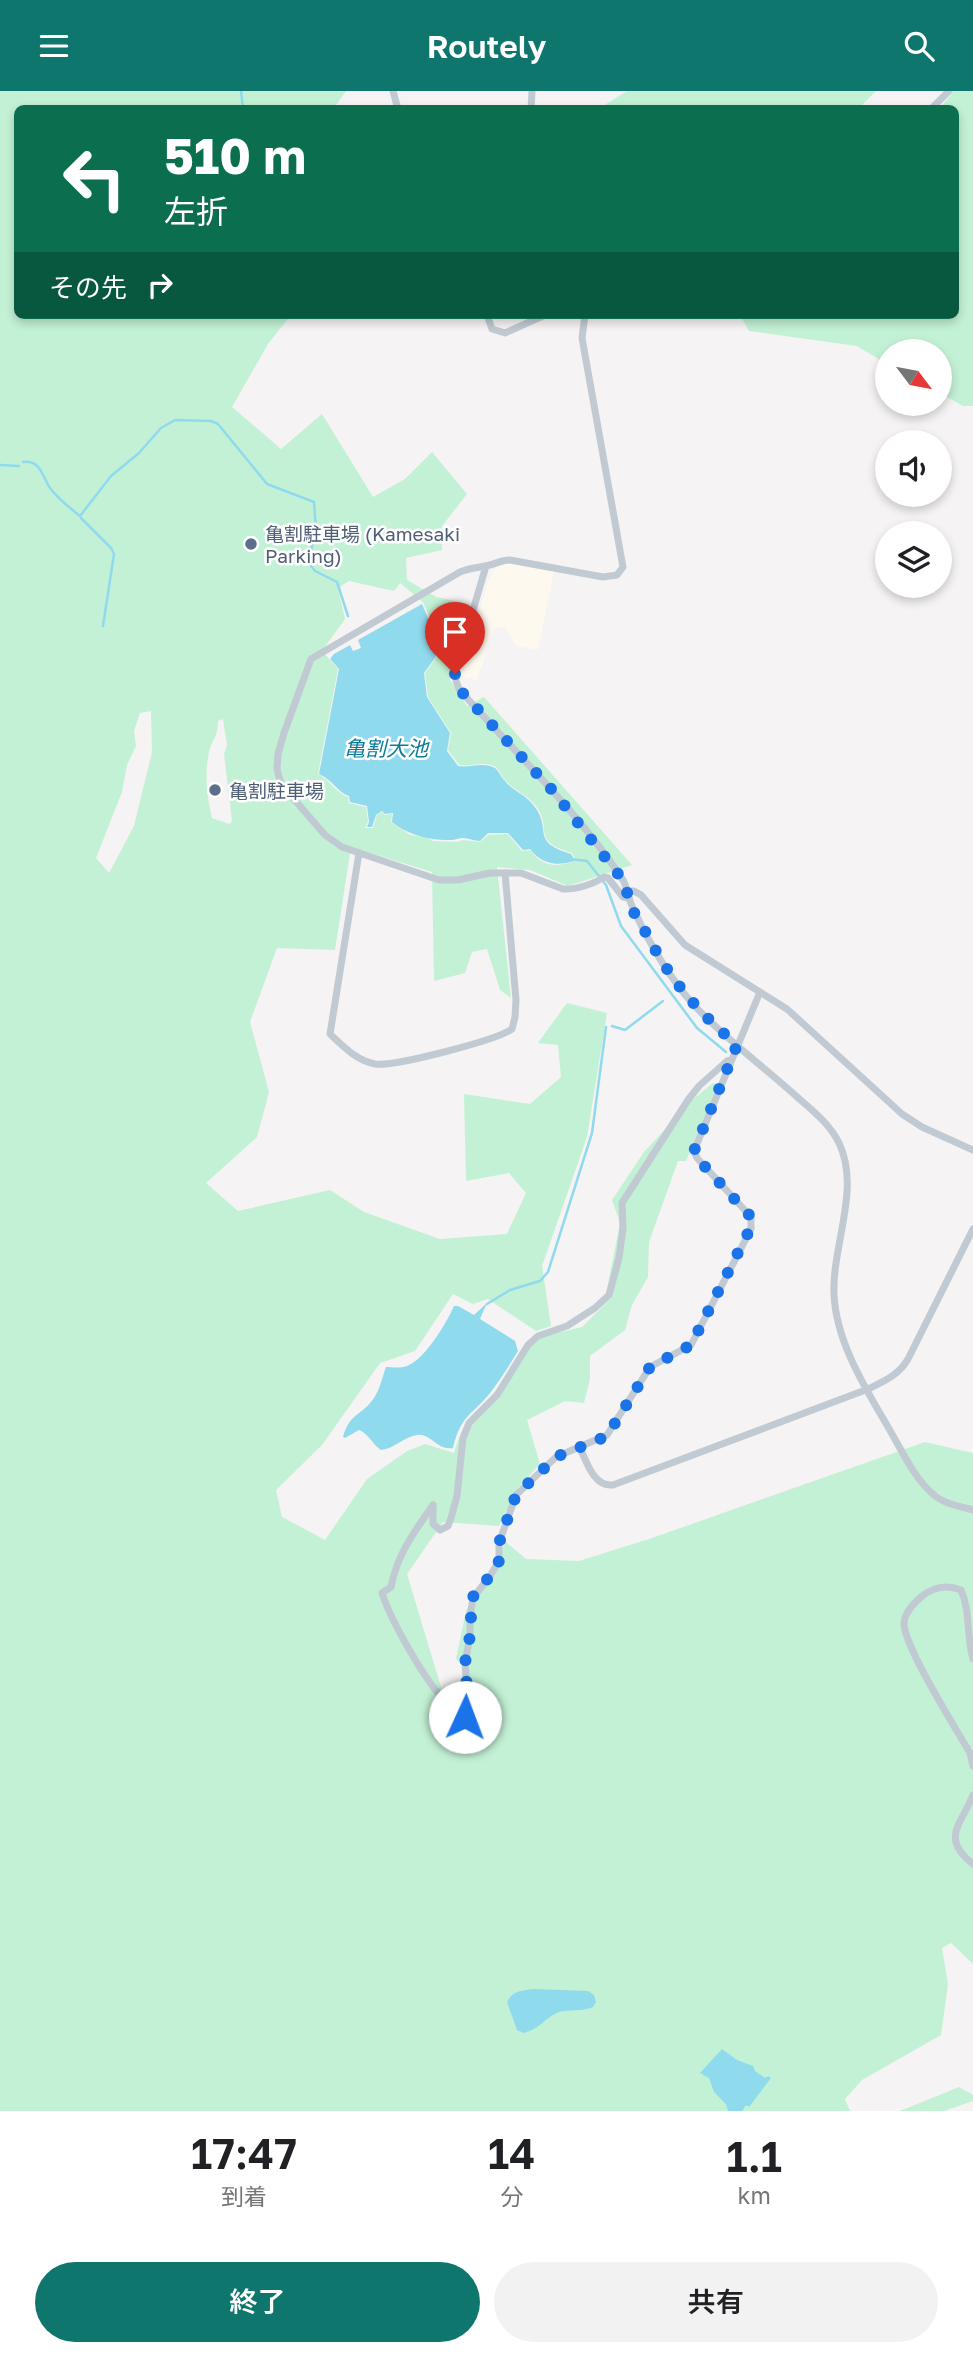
<!DOCTYPE html>
<html lang="ja">
<meta charset="utf-8">
<style>
:root{--surface:#fff;--page:#f2f2f2;--text:#202124;--muted:#757577;--accent:#0f766e}
body{margin:0;font-family:"Golos Text","Noto Sans JP",sans-serif;background:var(--page);color:var(--text);height:100vh;display:flex;flex-direction:column;font-size:26px;white-space:nowrap}
*{box-sizing:border-box;margin:0}
p{font-size:23px;color:var(--muted)}
.icon{flex:none;width:38px;height:38px;fill:none;stroke:currentColor;stroke-width:2;stroke-linecap:round;stroke-linejoin:round}
.map{position:relative;height:2020px;overflow:hidden}
.sheet{display:flex;flex-direction:column;background:var(--surface);flex:1}
.sheet>*{flex:none}
.top-card{position:absolute;left:14px;top:14px;width:945px;height:214px;border-radius:10px;box-shadow:0 4px 10px #0003;background:#0b6e4f;color:#fff;overflow:hidden}
.needle{width:46px;rotate:122deg}
.fabs{position:absolute;left:875px;top:248px;display:grid;gap:14px}
.fabs a{display:grid;place-items:center;width:77px;height:77px;border-radius:50%;background:var(--surface);box-shadow:0 4px 10px #0003;font-size:35px}
.pin{position:absolute;display:grid;place-items:center;width:60px;height:60px;color:#fff;margin:-72px -30px;border-radius:50% 50% 50% 0;rotate:-45deg;box-shadow:0 0 7px #0007}
.pin .icon{rotate:45deg}
.me{position:absolute;width:77px;margin:-38px;rotate:2deg;stroke-linejoin:round;filter:drop-shadow(0 0 5px #0008)}
.turn{display:flex;align-items:center;gap:24px;height:147px;padding:0 35px;font-size:32px}
.turn .icon{width:91px;height:91px;stroke-width:2.5}
.turn b{display:block;font-size:49px;line-height:60px}
.then{display:flex;align-items:center;height:66px;padding:0 35px;background:#0003;gap:14px;font-size:26px}
.eta{display:flex;justify-content:space-evenly;align-items:center;height:119px;text-align:center}
.eta b{font-size:42px;font-weight:600;line-height:49px}
.primary-button{display:flex;gap:14px;margin-top:auto;padding:14px 35px}
.primary-button a{flex:1;height:80px;border-radius:42px;background:var(--accent);color:#fff;font-size:28px;font-weight:600;line-height:80px;text-align:center}
.primary-button a+a{background:var(--page);color:var(--text)}
header{display:flex;justify-content:space-between;align-items:center;height:91px;padding:0 35px;background:var(--accent);color:#fff;font-size:32px;font-weight:600}
.map>svg:first-child{display:block}
</style>
<header><svg class="icon" aria-label="menu" viewBox="0 0 24 24"><path d="M4 6h16M4 12h16M4 18h16"/></svg>Routely<svg class="icon" aria-label="search" viewBox="0 0 24 24"><circle cx="10" cy="10" r="6"/><path d="M15 15l6 6"/></svg></header>
<div class="map">
<svg width="973" height="2020" viewBox="0 0 973 2020">
<rect width="100%" height="100%" fill="#f5f3f3"/>
<!-- commercial -->
<polygon fill="#fdf9ef" points="499,472 510,472 554,481 538,559 516,555 505,536 494,537 477,589 459,585 490,485"/>
<!-- green -->
<g fill="#c3f1d5" fill-rule="evenodd">
<path d="M 0,0 L 346,0 L 334,17 L 18,18 L 18,224 L 291,224 L 268,253 L 232,316 L 281,358 L 322,323 L 373,406 L 405,388 L 432,361 L 467,403 L 442,435 L 442,459 L 406,467 L 407,489 L 436,506 L 470,513 L 450,578 L 450,589 L 467,615 L 484,606 L 632,774 L 568,795 L 530,779 L 497,776 L 511,907 L 500,899 L 487,858 L 472,861 L 465,882 L 434,890 L 432,781 L 351,756 L 335,859 L 277,857 L 250,931 L 269,1001 L 257,1046 L 206,1092 L 238,1120 L 330,1099 L 364,1121 L 440,1148 L 507,1143 L 526,1102 L 509,1082 L 466,1090 L 464,1003 L 530,1013 L 561,986 L 558,954 L 538,952 L 567,912 L 607,922 L 587,1046 L 542,1175 L 551,1235 L 536,1240 L 488,1208 L 473,1213 L 453,1203 L 415,1260 L 380,1272 L 322,1354 L 276,1399 L 282,1426 L 325,1449 L 367,1388 L 407,1360 L 425,1353 L 454,1362 C 464,1328 473,1326 494,1302 C 507,1287 517,1266 528,1249 L 582,1236 L 613,1205 L 607,1198 L 620,1132 L 612,1109 L 644,1061 L 691,1010 L 713,992 L 718,993 L 686,1070 L 678,1070 L 649,1151 L 648,1186 L 632,1214 L 625,1239 L 590,1265 L 590,1288 L 584,1312 L 565,1310 L 527,1329 L 540,1373 L 516,1399 L 499,1435 L 443,1431 L 407,1483 L 447,1616 L 470,1614 L 468,1580 L 456,1568 L 466,1520 L 506,1451 L 526,1468 L 579,1470 L 652,1447 L 925,1351 L 973,1362 L 973,1873 L 951,1852 L 942,1857 L 948,1893 L 941,1944 L 862,1989 L 845,2008 L 850,2020 L 0,2020 ZM 349,490 L 394,500 L 400,492 L 423,511 L 440,553 L 436,567 L 425,582 L 428,606 L 451,642 L 448,659 L 459,674 C 470,676 480,671 491,674 C 499,676 500,683 505,689 C 514,699 527,704 535,714 C 554,737 529,749 572,762 L 576,770 C 557,776 543,777 530,759 L 522,760 L 508,743 L 488,744 L 480,751 L 463,749 L 457,751 L 433,750 L 426,746 L 410,744 L 391,731 L 392,723 L 385,724 L 382,721 L 377,724 L 373,737 L 365,737 L 368,731 L 366,716 L 349,712 L 348,706 C 336,702 330,689 318,683 L 338,578 L 322,560 L 345,528 L 338,497 ZM 151,620 L 152,661 L 134,735 L 109,782 L 96,767 L 122,701 L 127,674 L 136,655 L 134,640 L 140,622 ZM 223,628 L 227,654 L 224,663 L 232,730 L 229,733 L 212,727 C 207,706 204,683 209,661 C 212,648 218,646 218,630 Z"/>
<polygon points="627,0 876,0 859,17 600,17"/>
<polygon points="954,0 973,0 973,315 963,315 940,302 940,261 887,261 887,273 857,255 749,240 740,224 956,224 956,18 940,17"/>
<polygon points="959,1996 973,2004 973,2010 944,2020 900,2020"/>
</g>
<!-- water -->
<g fill="#90daee">
<path d="M 422,513 L 439,553 L 435,567 L 424,582 L 427,606 L 450,642 L 447,660 L 458,675 C 469,677 479,672 490,675 C 499,677 499,684 505,690 C 513,700 526,704 534,715 C 553,739 529,750 571,763 L 575,770 C 557,775 542,774 530,758 L 523,759 L 508,742 L 488,742 L 480,750 C 474,750 468,747 463,747 C 459,747 455,749 451,749 C 432,750 407,744 392,731 L 393,722 L 385,723 L 382,720 L 376,724 L 372,736 L 367,736 L 369,731 L 367,715 L 350,711 L 349,705 C 337,701 333,689 319,683 L 339,578 L 330,568 L 334,563 L 350,554 L 353,560 L 361,557 L 358,549 Z"/>
<path d="M 487,1212 L 480,1228 L 515,1250 L 518,1260 C 510,1273 502,1286 493,1298 C 475,1323 461,1322 453,1357 C 437,1360 431,1342 417,1344 C 405,1345 394,1358 381,1359 C 372,1353 369,1343 359,1339 L 345,1347 L 343,1346 C 350,1321 361,1326 374,1307 C 380,1298 382,1287 386,1276 C 393,1276 402,1278 409,1274 C 426,1266 446,1233 454,1215 L 458,1215 L 474,1224 Z"/>
<path d="M 533,1898 L 588,1900 L 594,1904 L 596,1911 L 593,1916 C 582,1921 569,1918 559,1921 C 546,1926 541,1937 524,1942 L 517,1939 L 507,1911 C 513,1899 522,1900 533,1898 Z"/>
<polygon points="722,1958 737,1969 753,1975 755,1980 765,1987 768,1985 771,1987 749,2016 746,2014 742,2020 728,2020 726,2013 714,2001 709,1987 700,1982"/>
</g>
<g fill="none" stroke-linecap="round" stroke-linejoin="round">
<!-- stream -->
<g stroke="#90daee" stroke-width="2.5">
<polyline points="241,0 243,18"/>
<path d="M 23,371 C 41,369 42,385 50,397 C 57,407 70,417 80,425 L 111,385 L 139,362 L 161,337 L 175,329 L 211,330 L 218,333 L 267,393 L 314,411 L 316,440 L 308,471 L 315,480 L 337,491 L 348,525"/>
<polyline points="0,374 19,375"/>
<polyline points="81,427 111,457 114,463 103,535"/>
<polyline points="570,768 587,770 606,794 621,835 697,937 726,961"/>
<polyline points="612,935 625,939 663,910"/>
<polyline points="487,1213 510,1199 540,1190 548,1181 592,1042 606,936"/>
</g>
<!-- street -->
<g stroke="#c1cad2" stroke-width="7">
<polyline points="393,0 398,18"/>
<polyline points="531,18 532,0"/>
<polyline points="931,18 949,0"/>
<polyline points="487,224 492,238 505,242 545,224"/>
<path d="M 585,224 L 582,247 L 623,476 L 617,484 L 603,486 L 510,469 C 500,469 494,474 485,475 C 476,477 469,477 460,481 L 328,558 L 311,568 L 284,642 L 278,663 L 277,678 L 281,693 L 286,699 L 325,744 L 342,756 L 439,789 L 458,789 L 490,782 L 521,782 L 563,798 C 575,799 594,793 604,786 L 608,787 L 623,806 L 629,807"/>
<path d="M 486,475 L 456,577 L 456,590 L 459,598 C 513,660 575,717 621,786 C 628,795 627,805 632,815 C 648,850 668,885 693,913 C 724,947 762,974 796,1005 C 811,1018 830,1033 839,1052 C 861,1098 832,1154 834,1203 C 836,1253 868,1301 892,1343 C 904,1364 915,1388 934,1404 C 944,1413 960,1415 973,1419"/>
<path d="M 359,762 L 330,943 C 344,956 356,969 375,973 C 394,976 497,949 512,938 L 515,926 L 516,909 L 505,782"/>
<polyline points="628,800 634,800 641,804 685,854 787,918 902,1023 922,1036 973,1059"/>
<path d="M 580,1357 C 587,1372 594,1396 613,1394 L 868,1298 C 884,1290 899,1284 908,1268 L 973,1138"/>
<path d="M 433,1414 C 414,1441 397,1464 391,1496 L 382,1502 C 391,1530 426,1592 447,1612 C 452,1617 459,1621 465,1626 L 469,1623 L 465,1572 L 470,1545 L 470,1525 L 473,1507 L 490,1485 L 499,1470 L 499,1452 L 516,1404 L 556,1366 L 607,1344 L 650,1276 L 691,1254 L 751,1138 L 751,1126 L 697,1067 L 694,1060 L 760,901"/>
<polyline points="433,1414 433,1433 440,1439 448,1435 451,1427 457,1405 463,1347 469,1332 497,1304 528,1254 538,1245 567,1235 595,1217 609,1204 619,1167 623,1137 622,1112 688,1009 699,995 727,970 731,969"/>
<path d="M 973,1568 C 966,1544 971,1522 961,1499 C 946,1493 933,1496 921,1506 C 913,1513 904,1522 904,1533 C 905,1557 955,1636 970,1662 L 973,1675"/>
<path d="M 973,1704 C 961,1734 940,1747 973,1773"/>
</g>
</g>
<g fill="none" stroke-linecap="round" stroke-linejoin="round">
<!-- route -->
<path stroke="#1a73e8" stroke-width="12" stroke-dasharray="0 21.6" d="M 455,583 L 459,598 L 553,700 L 622,788 C 627,796 627,804 630,813 C 634,823 641,833 646,842 C 671,890 696,919 737,954 L 694,1060 L 697,1067 L 751,1126 L 752,1134 L 691,1254 L 650,1276 L 607,1345 L 556,1366 L 516,1404 L 499,1452 L 499,1470 L 490,1485 L 472,1507 L 470,1545 L 465,1572 L 469,1623 L 465,1626"/>
</g>
<!-- markers -->
<g fill="#5c6f8a" stroke="#fff" stroke-width="2.5">
<circle cx="251" cy="453" r="7"/>
<circle cx="215" cy="699" r="7"/>
</g>
<g text-anchor="middle" dominant-baseline="central" stroke-width="5" stroke-linejoin="round" paint-order="stroke">
<!-- service labels -->
<g font-size="19" fill="#4e5e75" stroke="#fff" text-anchor="start">
<text x="265" y="442">亀割駐車場 (Kamesaki<tspan x="265" dy="22">Parking)</tspan></text>
<text x="229" y="699">亀割駐車場</text>
</g>
<!-- water labels -->
<g font-size="21" font-style="italic" fill="#0c7c9b" stroke="#fff">
<text x="386" y="657">亀割大池</text>
</g>
</g>
</svg>
<div class="fabs">
<a><svg class="needle" viewBox="-14 -14 28 28"><path d="M0-13l5 13h-10z" fill="#e53935"/><path d="M0 13l5-13h-10z" fill="#757577"/></svg></a>
<a><svg class="icon" aria-label="sound" viewBox="0 0 24 24"><path d="M4 9h4l5-4v14l-5-4H4zM17 9q2 3 0 6"/></svg></a>
<a><svg class="icon" aria-label="layers" viewBox="0 0 24 24"><path d="M12 4l9 5-9 5-9-5zM3 14l9 5 9-5"/></svg></a>
</div>
<div class="pin" style="left:455px;top:583px;background:#d93025"><svg class="icon" aria-label="arrive" viewBox="0 0 24 24"><path d="M6 21V4h12l-3 4 3 4H6"/></svg></div>
<svg class="me" style="left:465px;top:1626px" viewBox="-20 -20 40 40"><circle r="19" fill="#fff"/><path d="M0-13L10 11 0 6-10 11z" fill="#1a73e8"/></svg>
<div class="top-card">
<div class="turn"><svg class="icon" aria-label="left" viewBox="0 0 24 24"><path d="M17 20v-9H6M10 6l-5 5 5 5"/></svg><div><b>510 m</b>左折</div></div>
<div class="then">その先<svg class="icon" aria-label="right" viewBox="0 0 24 24"><path d="M7 20v-9h11M14 6l5 5-5 5"/></svg></div>
</div>
</div>
<section class="sheet">
<div class="eta">
<div><b>17:47</b><p>到着</p></div>
<div><b>14</b><p>分</p></div>
<div><b>1.1</b><p>km</p></div>
</div>
<div class="primary-button"><a>終了</a><a>共有</a></div>
</section>
